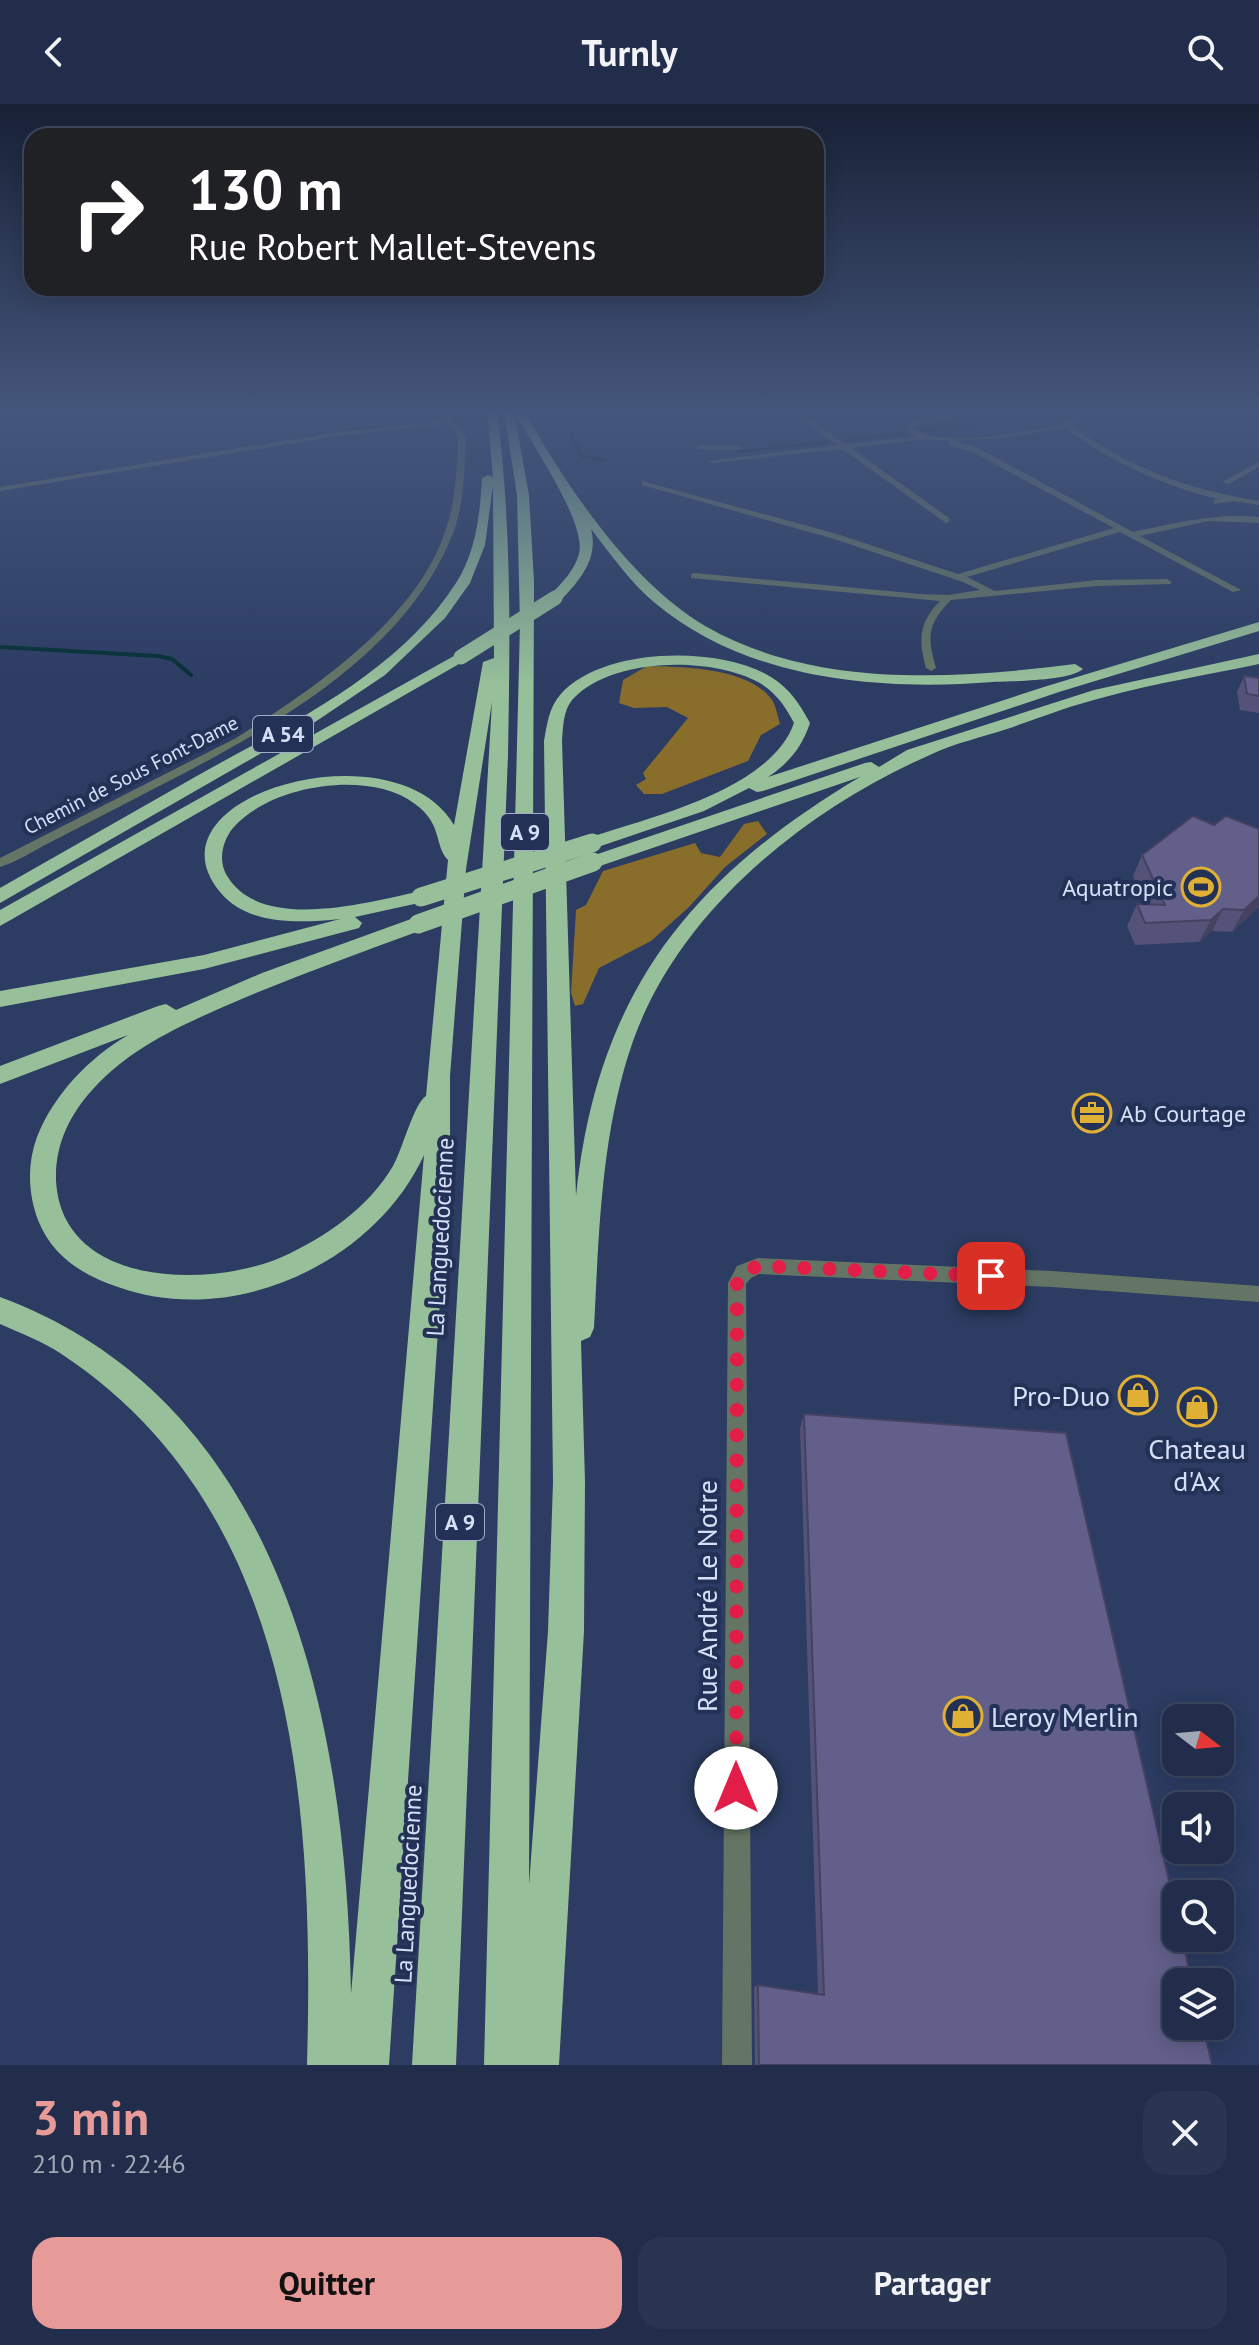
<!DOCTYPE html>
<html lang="fr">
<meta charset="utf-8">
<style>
:root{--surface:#212d4a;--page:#293551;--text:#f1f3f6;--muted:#a2a8b5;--line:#3e4962;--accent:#e69b98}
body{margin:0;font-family:"PT Sans",sans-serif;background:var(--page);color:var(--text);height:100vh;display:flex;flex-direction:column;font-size:30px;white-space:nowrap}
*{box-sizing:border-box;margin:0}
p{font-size:26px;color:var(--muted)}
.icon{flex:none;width:44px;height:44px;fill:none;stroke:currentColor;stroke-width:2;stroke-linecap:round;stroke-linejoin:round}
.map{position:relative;height:1961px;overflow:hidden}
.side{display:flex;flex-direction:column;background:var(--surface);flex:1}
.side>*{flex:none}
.banner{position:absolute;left:24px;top:24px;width:800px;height:168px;border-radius:24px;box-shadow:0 4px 20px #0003,0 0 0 2px var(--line);background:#202124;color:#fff;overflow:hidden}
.needle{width:52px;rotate:106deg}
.fabs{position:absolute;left:1162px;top:1600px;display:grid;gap:16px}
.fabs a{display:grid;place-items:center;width:72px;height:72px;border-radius:16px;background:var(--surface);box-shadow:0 4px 20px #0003,0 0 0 2px var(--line);font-size:40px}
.pin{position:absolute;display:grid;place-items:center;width:68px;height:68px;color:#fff;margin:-34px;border-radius:16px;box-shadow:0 4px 12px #0006}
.me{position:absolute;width:88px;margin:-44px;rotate:0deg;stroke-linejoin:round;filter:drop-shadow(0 0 6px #0008)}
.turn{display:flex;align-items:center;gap:28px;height:168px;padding:0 32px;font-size:36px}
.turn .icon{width:104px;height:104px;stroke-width:2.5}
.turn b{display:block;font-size:56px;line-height:68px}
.round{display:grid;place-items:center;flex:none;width:84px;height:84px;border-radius:24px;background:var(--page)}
.overview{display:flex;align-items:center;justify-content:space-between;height:136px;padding:0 32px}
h1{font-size:48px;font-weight:800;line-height:60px;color:var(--accent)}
.cta{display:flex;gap:16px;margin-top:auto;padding:16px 32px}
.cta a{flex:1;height:92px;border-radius:24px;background:var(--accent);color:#111;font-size:32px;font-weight:800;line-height:92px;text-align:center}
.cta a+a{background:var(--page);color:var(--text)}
header{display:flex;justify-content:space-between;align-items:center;height:104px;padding:0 32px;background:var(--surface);font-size:36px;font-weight:800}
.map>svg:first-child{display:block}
</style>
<header><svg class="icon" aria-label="back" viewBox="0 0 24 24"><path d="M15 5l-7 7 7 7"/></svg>Turnly<svg class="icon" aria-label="search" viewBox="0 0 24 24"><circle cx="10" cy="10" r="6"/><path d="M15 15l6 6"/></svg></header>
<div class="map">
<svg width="1259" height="1961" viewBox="0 0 1259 1961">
<rect width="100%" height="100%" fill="#2c3c62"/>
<!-- forest -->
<g fill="#886d2b">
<path d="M 647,562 C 682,563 749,563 772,596 C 776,602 778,613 780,620 L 761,631 L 748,657 L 662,690 L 644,690 L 636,681 L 646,675 L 643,669 L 688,614 L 667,603 L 634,604 L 619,599 L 623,576 Z"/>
<polygon points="758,717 767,730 725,763 689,803 651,837 599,864 583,900 575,902 571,889 576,806 586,801 603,767 695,739 701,749 720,753 744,720"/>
</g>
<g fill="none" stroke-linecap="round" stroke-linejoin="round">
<!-- stream-far1 -->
<g stroke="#042f34" stroke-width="3">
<polyline points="538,312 563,314 581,352 605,356"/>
<polyline points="457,315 475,315"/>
<polyline points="922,327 1051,313"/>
<polyline points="337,328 413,319"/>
<polyline points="848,336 902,330"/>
<polyline points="739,348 827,338"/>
</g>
<!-- stream -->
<polyline stroke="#042f34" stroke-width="4" points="0,543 158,552 172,555 191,571"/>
<!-- minor -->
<g fill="#657565" fill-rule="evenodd">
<path d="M 793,308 L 800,308 L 845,340 L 916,333 L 903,324 L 922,314 L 1003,308 L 924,318 L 912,324 C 946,346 1021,327 1060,321 L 1068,314 L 1098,308 L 1073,316 L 1071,321 C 1127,364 1190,386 1259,397 L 1259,401 L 1234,397 L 1214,400 L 1214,396 L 1218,395 C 1164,382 1110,358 1066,324 L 1003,334 L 954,337 L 978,344 L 1133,428 C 1176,419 1216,409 1259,413 L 1259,419 L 1208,417 L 1140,432 L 1241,486 L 1233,488 L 1120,428 L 967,473 L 995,487 L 1097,476 L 1167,475 L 1172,478 L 1170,480 L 1097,482 L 951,496 C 927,521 927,532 936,564 L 931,567 L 926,564 C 918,536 919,518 940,497 L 691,474 L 691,470 L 694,469 L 921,490 L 948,491 L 980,486 L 963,478 L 831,434 L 642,381 L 642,377 L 837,430 L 958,470 L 1114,424 L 972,348 L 949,341 L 950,337 L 925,335 L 851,344 L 949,414 L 949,418 L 946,419 L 842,345 L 712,359 L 708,357 L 837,341 Z"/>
<polygon points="451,316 453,319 338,332 0,387 0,383 338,328"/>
<polygon points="700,341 739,342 743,344 739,346 697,345"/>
<polygon points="1259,358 1259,363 1229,380 1222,378"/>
<polygon points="758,1154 1052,1167 1259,1182 1259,1198 1052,1183 759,1170 751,1174 746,1180 752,1961 722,1961 728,1179 737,1162"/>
</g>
<!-- tertiary -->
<path fill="#657565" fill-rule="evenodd" d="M 440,308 L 446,308 L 466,333 C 464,367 465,403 451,434 C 400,559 253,634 140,692 C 110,708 79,723 49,739 C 33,747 17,758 0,763 L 0,754 L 236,634 C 313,585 417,516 446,425 C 456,395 457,364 458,333 Z"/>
<!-- motorway -->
<g fill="#97c09a" fill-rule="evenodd">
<path d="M 487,308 L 497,308 C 512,422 510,536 508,651 L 456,1961 L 412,1961 L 492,598 L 466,765 L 450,972 L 450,1047 L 389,1961 L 307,1961 C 314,1704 298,1405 60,1249 C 42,1237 20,1229 0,1220 L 0,1193 C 285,1298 347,1621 351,1890 L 424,1051 C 374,1160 232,1224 118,1183 C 82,1171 52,1152 38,1116 C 28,1089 27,1060 37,1033 C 54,990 89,954 128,931 L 0,980 L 0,962 L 158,902 L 166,900 L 176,906 L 262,869 L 411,815 L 425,815 L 428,820 L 425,825 C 365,847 304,869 244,894 C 191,917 134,940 94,984 C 70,1010 55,1040 56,1076 C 61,1183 208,1185 282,1153 C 326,1133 368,1104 393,1062 C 402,1047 414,999 426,992 L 448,756 C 434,742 443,720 415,700 C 369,665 270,681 233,724 C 223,736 218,755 226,770 C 259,830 369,798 421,787 L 431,793 L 428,797 L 355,813 L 362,819 L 359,824 L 204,865 L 0,903 L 0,887 L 204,851 L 340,815 C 300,819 248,822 220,788 C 140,691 396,620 454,721 L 483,558 L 494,554 L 493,381 L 485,441 L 470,479 L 445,514 L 385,571 L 312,620 L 0,799 L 0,784 C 65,747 130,710 195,673 C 287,621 397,571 456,479 C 476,448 480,410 482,374 L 488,371 L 493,373 Z"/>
<path d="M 504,308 L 514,308 L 529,391 L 534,477 L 529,1781 L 548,1527 L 553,1378 L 544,637 C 547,620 549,604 560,591 C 601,543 720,541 771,573 C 790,585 799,599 810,619 C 802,643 789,659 768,673 L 1047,582 L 1259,518 L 1259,527 L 1059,588 L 763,687 L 757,688 L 749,684 L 704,707 L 592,745 L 585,743 L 582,739 L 585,735 C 647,714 770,687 794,619 C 785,602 776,588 758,578 C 711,552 610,553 572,596 C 563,607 563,624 562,637 L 576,1092 C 597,890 689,775 860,673 L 600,762 L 586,762 L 583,758 L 586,754 L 865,659 L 871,658 L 879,663 L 907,646 L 1094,586 L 1259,550 L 1259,560 C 1208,571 1155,579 1105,593 C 1072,601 1039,614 1007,625 C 982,633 956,639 932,650 C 808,704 680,805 633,937 C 601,1029 599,1127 594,1224 L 590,1233 L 581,1237 L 585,1378 L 584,1527 L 559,1961 L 484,1961 L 520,520 L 517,391 Z"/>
<path d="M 515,308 L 525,308 C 566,382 632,480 707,523 C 816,585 956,575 1075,560 L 1083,565 C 1069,577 1013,577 993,578 C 878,587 747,576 655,499 C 631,479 611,451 591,425 C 599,455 579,477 560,497 L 550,497 L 550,491 C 562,479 574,467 579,450 C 587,418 531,340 515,308 Z"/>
<polygon points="461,548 466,550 466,556 0,822 0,806"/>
</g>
<!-- motorway-bridge-far1 -->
<polyline stroke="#97c09a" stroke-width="15" points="461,553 555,494"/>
<!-- motorway-bridge -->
<g stroke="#97c09a" stroke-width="19">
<polyline points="421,793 592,739"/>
<polyline points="418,820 593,758"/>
</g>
</g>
<!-- wall -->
<g fill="#545278">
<polygon points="1244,572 1259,574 1259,609 1240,606 1237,588"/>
<polygon points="1214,721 1259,725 1259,803 1232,828 1212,827 1199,838 1135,841 1127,822 1137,800 1145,800 1133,772 1142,751"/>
<polygon points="804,1310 1212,1961 755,1961 754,1883 758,1881 818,1890 800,1324"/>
</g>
<!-- shaded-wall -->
<g fill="#454261">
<polygon points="1259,792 1259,803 1232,828 1244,806"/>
<polygon points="1223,805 1212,827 1199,838 1211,816"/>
</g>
<!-- building -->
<g fill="#625f8b" stroke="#454261" stroke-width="2">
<polygon points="1244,572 1259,574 1259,592 1247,590"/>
<polygon points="1193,712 1214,721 1226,712 1259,725 1259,792 1244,806 1223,805 1211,816 1145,819 1137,800 1165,801 1142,751"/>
<polygon points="804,1310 1066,1329 1176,1807 1176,1834 1182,1834 1192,1878 1176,1878 1176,1922 1203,1922 1212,1961 759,1961 758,1881 824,1891"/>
</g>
<!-- sky -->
<linearGradient id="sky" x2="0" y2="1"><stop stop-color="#182136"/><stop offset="0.53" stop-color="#45567c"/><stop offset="1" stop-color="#45567c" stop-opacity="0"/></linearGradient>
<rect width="1259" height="582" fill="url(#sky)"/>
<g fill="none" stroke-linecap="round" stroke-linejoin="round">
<!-- route -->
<polyline stroke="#e11d48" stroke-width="14" stroke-dasharray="0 25.2" points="736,1684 737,1179 744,1168 758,1162 991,1172"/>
</g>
<!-- icons -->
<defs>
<symbol id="stadium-ring" viewBox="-11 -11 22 22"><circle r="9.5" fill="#233157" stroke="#e0b034" stroke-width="1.5"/><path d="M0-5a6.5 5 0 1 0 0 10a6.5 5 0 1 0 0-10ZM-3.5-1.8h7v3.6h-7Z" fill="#e0b034"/></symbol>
<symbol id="office-ring" viewBox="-11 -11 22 22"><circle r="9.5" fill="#233157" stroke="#e0b034" stroke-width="1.5"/><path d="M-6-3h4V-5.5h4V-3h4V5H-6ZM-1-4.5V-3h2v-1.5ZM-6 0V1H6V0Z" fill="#e0b034"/></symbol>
<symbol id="shop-ring" viewBox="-11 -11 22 22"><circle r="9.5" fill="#233157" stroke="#e0b034" stroke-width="1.5"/><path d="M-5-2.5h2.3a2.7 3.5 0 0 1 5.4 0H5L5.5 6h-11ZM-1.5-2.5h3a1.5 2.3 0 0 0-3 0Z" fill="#e0b034"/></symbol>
</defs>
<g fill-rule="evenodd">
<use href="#stadium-ring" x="1179" y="761" width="44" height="44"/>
<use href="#office-ring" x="1070" y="987" width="44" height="44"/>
<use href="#shop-ring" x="1116" y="1269" width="44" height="44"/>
<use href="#shop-ring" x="1175" y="1281" width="44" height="44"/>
<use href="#shop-ring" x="941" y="1590" width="44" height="44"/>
</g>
<g text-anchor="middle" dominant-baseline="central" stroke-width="8" stroke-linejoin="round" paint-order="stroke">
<!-- far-street labels -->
<g font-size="20" fill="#d5e0f8" stroke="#233157">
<text transform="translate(131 671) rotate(-27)">Chemin de Sous Font-Dame</text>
</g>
<!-- shield labels -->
<g fill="#233157" stroke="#a0acc8" stroke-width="2">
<rect x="253" y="612" width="60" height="36" rx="6"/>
<rect x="501" y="710" width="48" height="36" rx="6"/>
<rect x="436" y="1400" width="48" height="36" rx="6"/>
</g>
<g font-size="22" font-weight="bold" fill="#d5e0f8">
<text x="283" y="630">A 54</text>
<text x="525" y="728">A 9</text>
<text x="460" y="1418">A 9</text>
</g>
<!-- poi labels -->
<g font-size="24" fill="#d5e0f8" stroke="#233157" text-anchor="end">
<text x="1173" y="783">Aquatropic</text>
<text x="1120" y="1009" text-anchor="start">Ab Courtage</text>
</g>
<!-- street labels -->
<g font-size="24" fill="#d5e0f8" stroke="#233157">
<text transform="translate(440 1133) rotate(-87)">La Languedocienne</text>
<text transform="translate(408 1780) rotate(-87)">La Languedocienne</text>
</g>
<!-- near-poi labels -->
<g font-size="28" fill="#d5e0f8" stroke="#233157" text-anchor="end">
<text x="1110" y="1291">Pro-Duo</text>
<text x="1197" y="1344" text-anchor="middle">Chateau<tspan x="1197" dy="32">d'Ax</tspan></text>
<text x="991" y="1612" text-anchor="start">Leroy Merlin</text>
</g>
<!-- near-street labels -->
<g font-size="28" fill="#d5e0f8" stroke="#233157">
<text transform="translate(706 1492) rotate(-90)">Rue André Le Notre</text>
</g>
</g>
</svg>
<div class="fabs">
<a><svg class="needle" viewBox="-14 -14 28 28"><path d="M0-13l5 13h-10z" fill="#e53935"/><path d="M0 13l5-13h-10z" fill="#a2a8b5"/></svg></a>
<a><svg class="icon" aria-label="sound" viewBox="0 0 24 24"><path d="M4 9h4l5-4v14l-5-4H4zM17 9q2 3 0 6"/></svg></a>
<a><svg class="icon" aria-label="search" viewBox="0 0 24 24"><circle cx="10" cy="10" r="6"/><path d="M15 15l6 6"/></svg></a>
<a><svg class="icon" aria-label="layers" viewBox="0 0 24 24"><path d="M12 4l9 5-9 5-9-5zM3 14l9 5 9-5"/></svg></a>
</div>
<div class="pin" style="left:991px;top:1172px;background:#d93025"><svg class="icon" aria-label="arrive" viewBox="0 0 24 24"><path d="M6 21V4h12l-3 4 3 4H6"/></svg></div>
<svg class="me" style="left:736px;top:1684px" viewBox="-20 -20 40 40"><circle r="19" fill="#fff"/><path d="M0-13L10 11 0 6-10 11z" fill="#e11d48"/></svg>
<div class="banner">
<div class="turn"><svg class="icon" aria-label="right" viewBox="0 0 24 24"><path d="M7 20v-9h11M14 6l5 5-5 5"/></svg><div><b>130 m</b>Rue Robert Mallet-Stevens</div></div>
</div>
</div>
<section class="side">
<div class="overview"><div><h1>3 min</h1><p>210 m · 22:46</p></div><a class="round"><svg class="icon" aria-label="close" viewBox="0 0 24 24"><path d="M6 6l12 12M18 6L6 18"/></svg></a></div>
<div class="cta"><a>Quitter</a><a>Partager</a></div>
</section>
